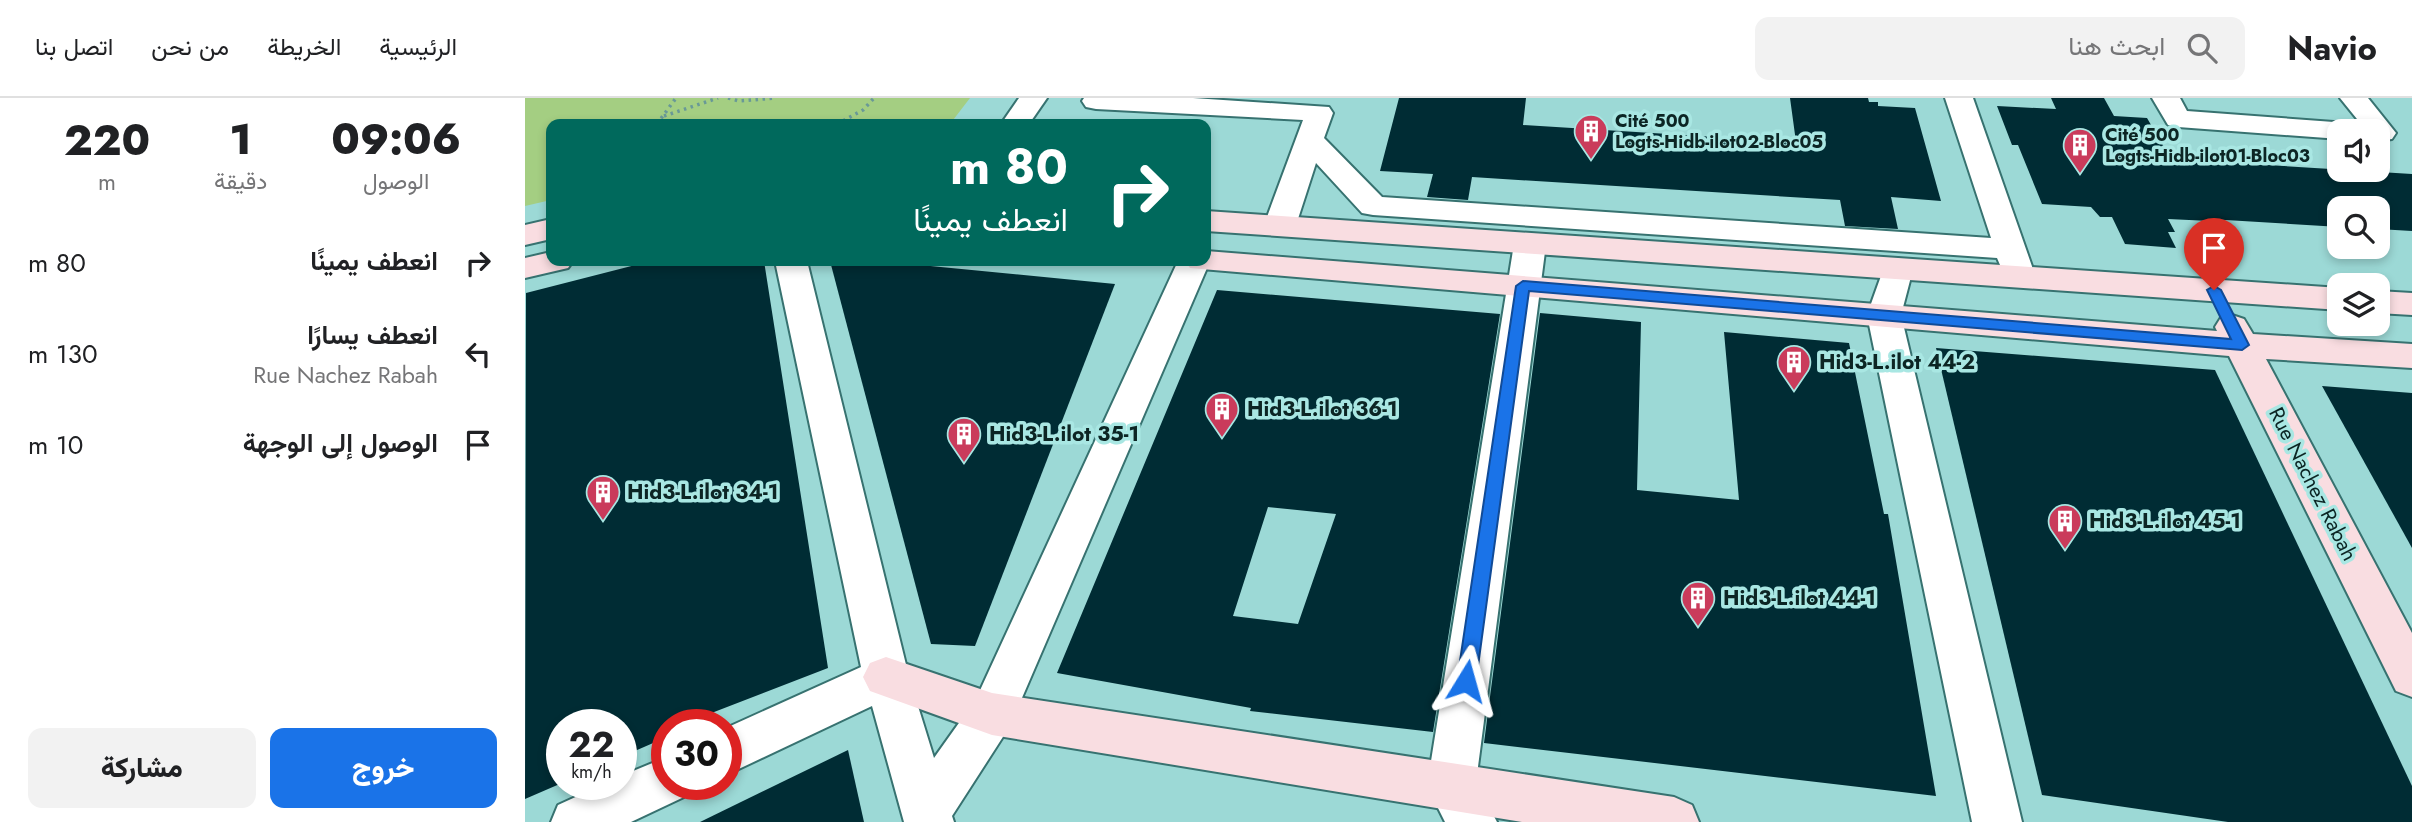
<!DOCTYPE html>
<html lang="ar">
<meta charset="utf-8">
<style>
:root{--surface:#fff;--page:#f2f2f2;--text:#202124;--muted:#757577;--line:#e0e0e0;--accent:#1a73e8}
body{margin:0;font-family:Jost,Vazirmatn,sans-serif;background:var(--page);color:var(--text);direction:rtl;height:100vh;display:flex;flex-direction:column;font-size:26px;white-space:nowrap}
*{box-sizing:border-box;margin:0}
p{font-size:23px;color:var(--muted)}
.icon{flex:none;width:38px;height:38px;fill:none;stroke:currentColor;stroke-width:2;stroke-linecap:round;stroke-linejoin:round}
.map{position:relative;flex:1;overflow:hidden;direction:ltr}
.panel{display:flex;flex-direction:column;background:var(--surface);width:525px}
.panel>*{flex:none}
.guide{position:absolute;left:21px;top:21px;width:665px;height:147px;border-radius:14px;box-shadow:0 4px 10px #0003;direction:rtl;background:#00695c;color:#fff;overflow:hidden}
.fabs{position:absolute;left:1802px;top:21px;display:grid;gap:14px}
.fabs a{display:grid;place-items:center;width:63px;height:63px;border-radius:14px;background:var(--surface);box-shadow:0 4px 10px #0003;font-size:35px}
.speed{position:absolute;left:21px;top:611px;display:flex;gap:14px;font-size:35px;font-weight:700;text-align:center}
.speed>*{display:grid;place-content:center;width:91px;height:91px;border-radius:50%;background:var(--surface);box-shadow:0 4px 10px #0003;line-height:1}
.speed small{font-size:18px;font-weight:400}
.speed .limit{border:10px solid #d22;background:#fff;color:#111}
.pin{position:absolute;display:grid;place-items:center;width:60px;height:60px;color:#fff;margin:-72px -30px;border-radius:50% 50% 50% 0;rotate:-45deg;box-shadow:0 0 7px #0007}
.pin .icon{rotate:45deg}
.me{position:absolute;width:77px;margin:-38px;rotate:8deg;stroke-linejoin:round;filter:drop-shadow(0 0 5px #0008)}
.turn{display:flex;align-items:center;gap:24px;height:147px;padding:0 28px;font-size:32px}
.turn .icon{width:91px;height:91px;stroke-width:2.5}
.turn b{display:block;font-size:49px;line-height:60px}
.eta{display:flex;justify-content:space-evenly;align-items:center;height:119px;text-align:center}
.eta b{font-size:42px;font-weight:800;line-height:49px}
.cta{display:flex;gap:14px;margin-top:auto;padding:14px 28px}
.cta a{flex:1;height:80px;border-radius:14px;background:var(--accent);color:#fff;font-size:28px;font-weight:800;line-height:80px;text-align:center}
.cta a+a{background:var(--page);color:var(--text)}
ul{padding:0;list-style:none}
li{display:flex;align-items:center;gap:21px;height:91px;padding:0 28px}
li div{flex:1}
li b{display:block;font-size:26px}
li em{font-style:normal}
header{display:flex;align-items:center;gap:42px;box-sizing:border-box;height:98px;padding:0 35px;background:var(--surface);border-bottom:2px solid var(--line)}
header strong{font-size:33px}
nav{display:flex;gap:38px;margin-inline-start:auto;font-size:24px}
.search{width:490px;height:63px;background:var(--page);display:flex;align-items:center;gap:18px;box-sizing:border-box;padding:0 24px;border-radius:14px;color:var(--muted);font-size:26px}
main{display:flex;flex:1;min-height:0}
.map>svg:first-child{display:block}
</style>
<header>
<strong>Navio</strong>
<div class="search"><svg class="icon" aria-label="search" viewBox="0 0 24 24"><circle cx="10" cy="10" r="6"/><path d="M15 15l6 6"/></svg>ابحث هنا</div>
<nav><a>الرئيسية</a><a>الخريطة</a><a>من نحن</a><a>اتصل بنا</a></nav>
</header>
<main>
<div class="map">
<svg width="1887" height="724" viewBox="0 0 1887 724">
<rect width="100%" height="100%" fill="#9cd9d6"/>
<!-- green -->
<polygon fill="#a4ce82" points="0,0 445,0 425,26 26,26 26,102 0,108"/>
<!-- building -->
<g fill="#002c34" fill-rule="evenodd">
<polygon points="874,0 1001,0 998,27 1271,44 1265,0 1343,0 1344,4 1353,4 1353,8 1390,10 1416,103 1366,99 1373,131 1320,128 1315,102 947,79 943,102 902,99 908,76 855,73"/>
<polygon points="1526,0 1579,0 1589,18 1622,20 1646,61 1887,76 1887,133 1853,131 1853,110 1815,110 1815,129 1684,121 1685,123 1643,121 1650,134 1643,134 1651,150 1600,146 1587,119 1575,119 1566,109 1517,106 1493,47 1487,47 1472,8 1531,11"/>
<polygon points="126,163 239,163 303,570 158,626 142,626 142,639 96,659 96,626 37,626 37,685 0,701 1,195"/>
<polygon points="305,163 354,163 590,186 450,548 406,546"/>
<path d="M 692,192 L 975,216 L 908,634 L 725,613 L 726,610 L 532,575 ZM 743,409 L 811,416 L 773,526 L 708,518 Z"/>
<polygon points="1015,215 1116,224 1112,392 1214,402 1199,234 1324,245 1359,416 1363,416 1411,698 959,645"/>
<polygon points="1411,250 1690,272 1887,688 1887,724 1703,724 1517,697"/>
<polygon points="1797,288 1887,295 1887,450"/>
<polygon points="323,652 339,724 175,724"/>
</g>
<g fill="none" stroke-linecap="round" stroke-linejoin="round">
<defs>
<g id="street">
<polygon points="494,0 522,0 504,26 476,26"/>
<polygon points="559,0 668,0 804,9 808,15 799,40 857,99 1466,140 1420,0 1448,0 1509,174 1505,181 1493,185 1481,181 1472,160 848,117 837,115 791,65 771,127 766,134 755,137 744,134 739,127 778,22 571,11 561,9 557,3"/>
<polygon points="1627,0 1655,0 1662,13 1836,26 1815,0 1843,0 1871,35 1867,41 1853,43 1853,33 1815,33 1815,41 1653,29 1643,27"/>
<polygon points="1005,136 1016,139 1021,146 951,684 972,724 920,724 902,688 989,146 994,139"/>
<polygon points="681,156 685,163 490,616 483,631 427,718 429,724 379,724 347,608 201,677 201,630 336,569 250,163 282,163 384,579 409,660 451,601 653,163 681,163"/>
<polygon points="1372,160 1383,164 1388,171 1376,217 1497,724 1447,724 1342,217 1361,164"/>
<polygon points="142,659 142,686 165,686 159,699 106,724 26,724 33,707 79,686 96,686 96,678"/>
</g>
<g id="secondary">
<polygon points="681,113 1815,190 1815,212 681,133"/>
<polygon points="26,121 26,141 0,147 0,127"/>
<polygon points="681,153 1692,233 1690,229 1695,221 1707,217 1719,221 1728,236 1887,246 1887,270 1741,261 1887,535 1887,599 1871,593 1704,258 665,170 660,163 681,163"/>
<polygon points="26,154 26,163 48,163 43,170 0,180 0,160"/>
<polygon points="1853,193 1887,195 1887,217 1853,215"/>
<polygon points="361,559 467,595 1149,699 1167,707 1174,724 997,724 467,637 345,593 338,579 345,565"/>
</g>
</defs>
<!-- street casing -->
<use href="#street" stroke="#377270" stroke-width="4"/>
<!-- secondary casing -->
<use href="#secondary" stroke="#377270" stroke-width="4"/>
<!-- path -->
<g stroke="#699997" stroke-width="3.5" stroke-dasharray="2.5 4.5" stroke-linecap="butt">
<polyline points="203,0 214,3 251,0"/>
<polyline points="139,18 193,0"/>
<polyline points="132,26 151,0"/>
<polyline points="312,26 338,12 349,0"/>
</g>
<!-- street -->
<use href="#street" fill="#fff" fill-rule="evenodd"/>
<!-- secondary -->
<use href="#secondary" fill="#f9dde1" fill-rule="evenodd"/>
</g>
<!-- route -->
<polygon fill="#1a73e8" stroke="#114b97" stroke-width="2" points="998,183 1706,241 1682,192 1689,188 1696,192 1724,247 1717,252 1004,193 951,583 948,589 941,591 935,589 932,583 991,188"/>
<!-- icons -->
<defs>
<symbol id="building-pin" viewBox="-11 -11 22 30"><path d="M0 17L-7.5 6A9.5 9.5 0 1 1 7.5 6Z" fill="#ca3b5b" stroke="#a9e7e3"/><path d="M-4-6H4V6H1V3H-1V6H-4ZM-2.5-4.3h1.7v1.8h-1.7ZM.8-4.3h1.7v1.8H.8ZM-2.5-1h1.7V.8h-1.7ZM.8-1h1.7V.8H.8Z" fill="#fff"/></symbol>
</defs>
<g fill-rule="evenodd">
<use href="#building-pin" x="1047" y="14" width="38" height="52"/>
<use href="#building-pin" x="1536" y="28" width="38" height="52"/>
<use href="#building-pin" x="1250" y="245" width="38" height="52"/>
<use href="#building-pin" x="678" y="292" width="38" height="52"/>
<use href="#building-pin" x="420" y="317" width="38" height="52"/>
<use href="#building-pin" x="59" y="375" width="38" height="52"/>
<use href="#building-pin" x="1521" y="404" width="38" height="52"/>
<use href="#building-pin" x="1154" y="481" width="38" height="52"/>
</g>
<g text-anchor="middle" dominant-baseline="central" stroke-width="7" stroke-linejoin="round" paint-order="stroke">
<!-- far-poi labels -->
<g font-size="18" font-weight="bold" fill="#0c2524" stroke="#a9e7e3" text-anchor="start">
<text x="1090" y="23">Cité 500<tspan x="1090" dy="21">Logts-Hidb-ilot02-Bloc05</tspan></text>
<text x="1580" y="37">Cité 500<tspan x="1580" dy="21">Logts-Hidb-ilot01-Bloc03</tspan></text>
</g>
<!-- poi labels -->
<g font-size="21" font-weight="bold" fill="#0c2524" stroke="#a9e7e3" text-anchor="start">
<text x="1294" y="264">Hid3-L.ilot 44-2</text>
<text x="722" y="311">Hid3-L.ilot 36-1</text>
<text x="464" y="336">Hid3-L.ilot 35-1</text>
<text x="102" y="394">Hid3-L.ilot 34-1</text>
<text x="1564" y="423">Hid3-L.ilot 45-1</text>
<text x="1198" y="500">Hid3-L.ilot 44-1</text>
</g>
<!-- street labels -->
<g font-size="21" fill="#0c2524" stroke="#a9e7e3">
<text transform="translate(1788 386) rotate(63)">Rue Nachez Rabah</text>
</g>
</g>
</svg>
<div class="fabs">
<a><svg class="icon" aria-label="sound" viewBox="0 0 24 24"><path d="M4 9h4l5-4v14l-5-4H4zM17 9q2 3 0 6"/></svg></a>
<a><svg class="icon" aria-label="search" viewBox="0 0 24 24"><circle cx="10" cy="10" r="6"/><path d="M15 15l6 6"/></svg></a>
<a><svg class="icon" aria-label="layers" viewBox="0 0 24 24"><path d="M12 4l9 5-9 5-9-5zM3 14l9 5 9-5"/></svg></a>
</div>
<div class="speed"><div>22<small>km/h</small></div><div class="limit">30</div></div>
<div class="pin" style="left:1689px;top:192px;background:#d93025"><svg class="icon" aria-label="arrive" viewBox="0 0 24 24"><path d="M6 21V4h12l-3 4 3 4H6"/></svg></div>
<svg class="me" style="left:941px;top:583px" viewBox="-20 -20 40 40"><path d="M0-17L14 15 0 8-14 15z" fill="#1a73e8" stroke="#fff" stroke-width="4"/></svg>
<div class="guide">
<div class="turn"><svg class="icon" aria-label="right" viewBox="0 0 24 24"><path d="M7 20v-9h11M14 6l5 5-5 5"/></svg><div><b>80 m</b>انعطف يمينًا</div></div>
</div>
</div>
<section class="panel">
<div class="eta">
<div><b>09:06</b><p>الوصول</p></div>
<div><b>1</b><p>دقيقة</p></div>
<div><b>220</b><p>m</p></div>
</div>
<ul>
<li><svg class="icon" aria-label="right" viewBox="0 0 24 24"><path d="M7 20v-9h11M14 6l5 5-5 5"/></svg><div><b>انعطف يمينًا</b></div><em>80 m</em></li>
<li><svg class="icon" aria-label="left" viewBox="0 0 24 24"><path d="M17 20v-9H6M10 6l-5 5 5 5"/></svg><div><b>انعطف يسارًا</b><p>Rue Nachez Rabah</p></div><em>130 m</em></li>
<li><svg class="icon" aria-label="arrive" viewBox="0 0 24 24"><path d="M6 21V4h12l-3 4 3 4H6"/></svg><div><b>الوصول إلى الوجهة</b></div><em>10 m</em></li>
</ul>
<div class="cta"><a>خروج</a><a>مشاركة</a></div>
</section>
</main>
